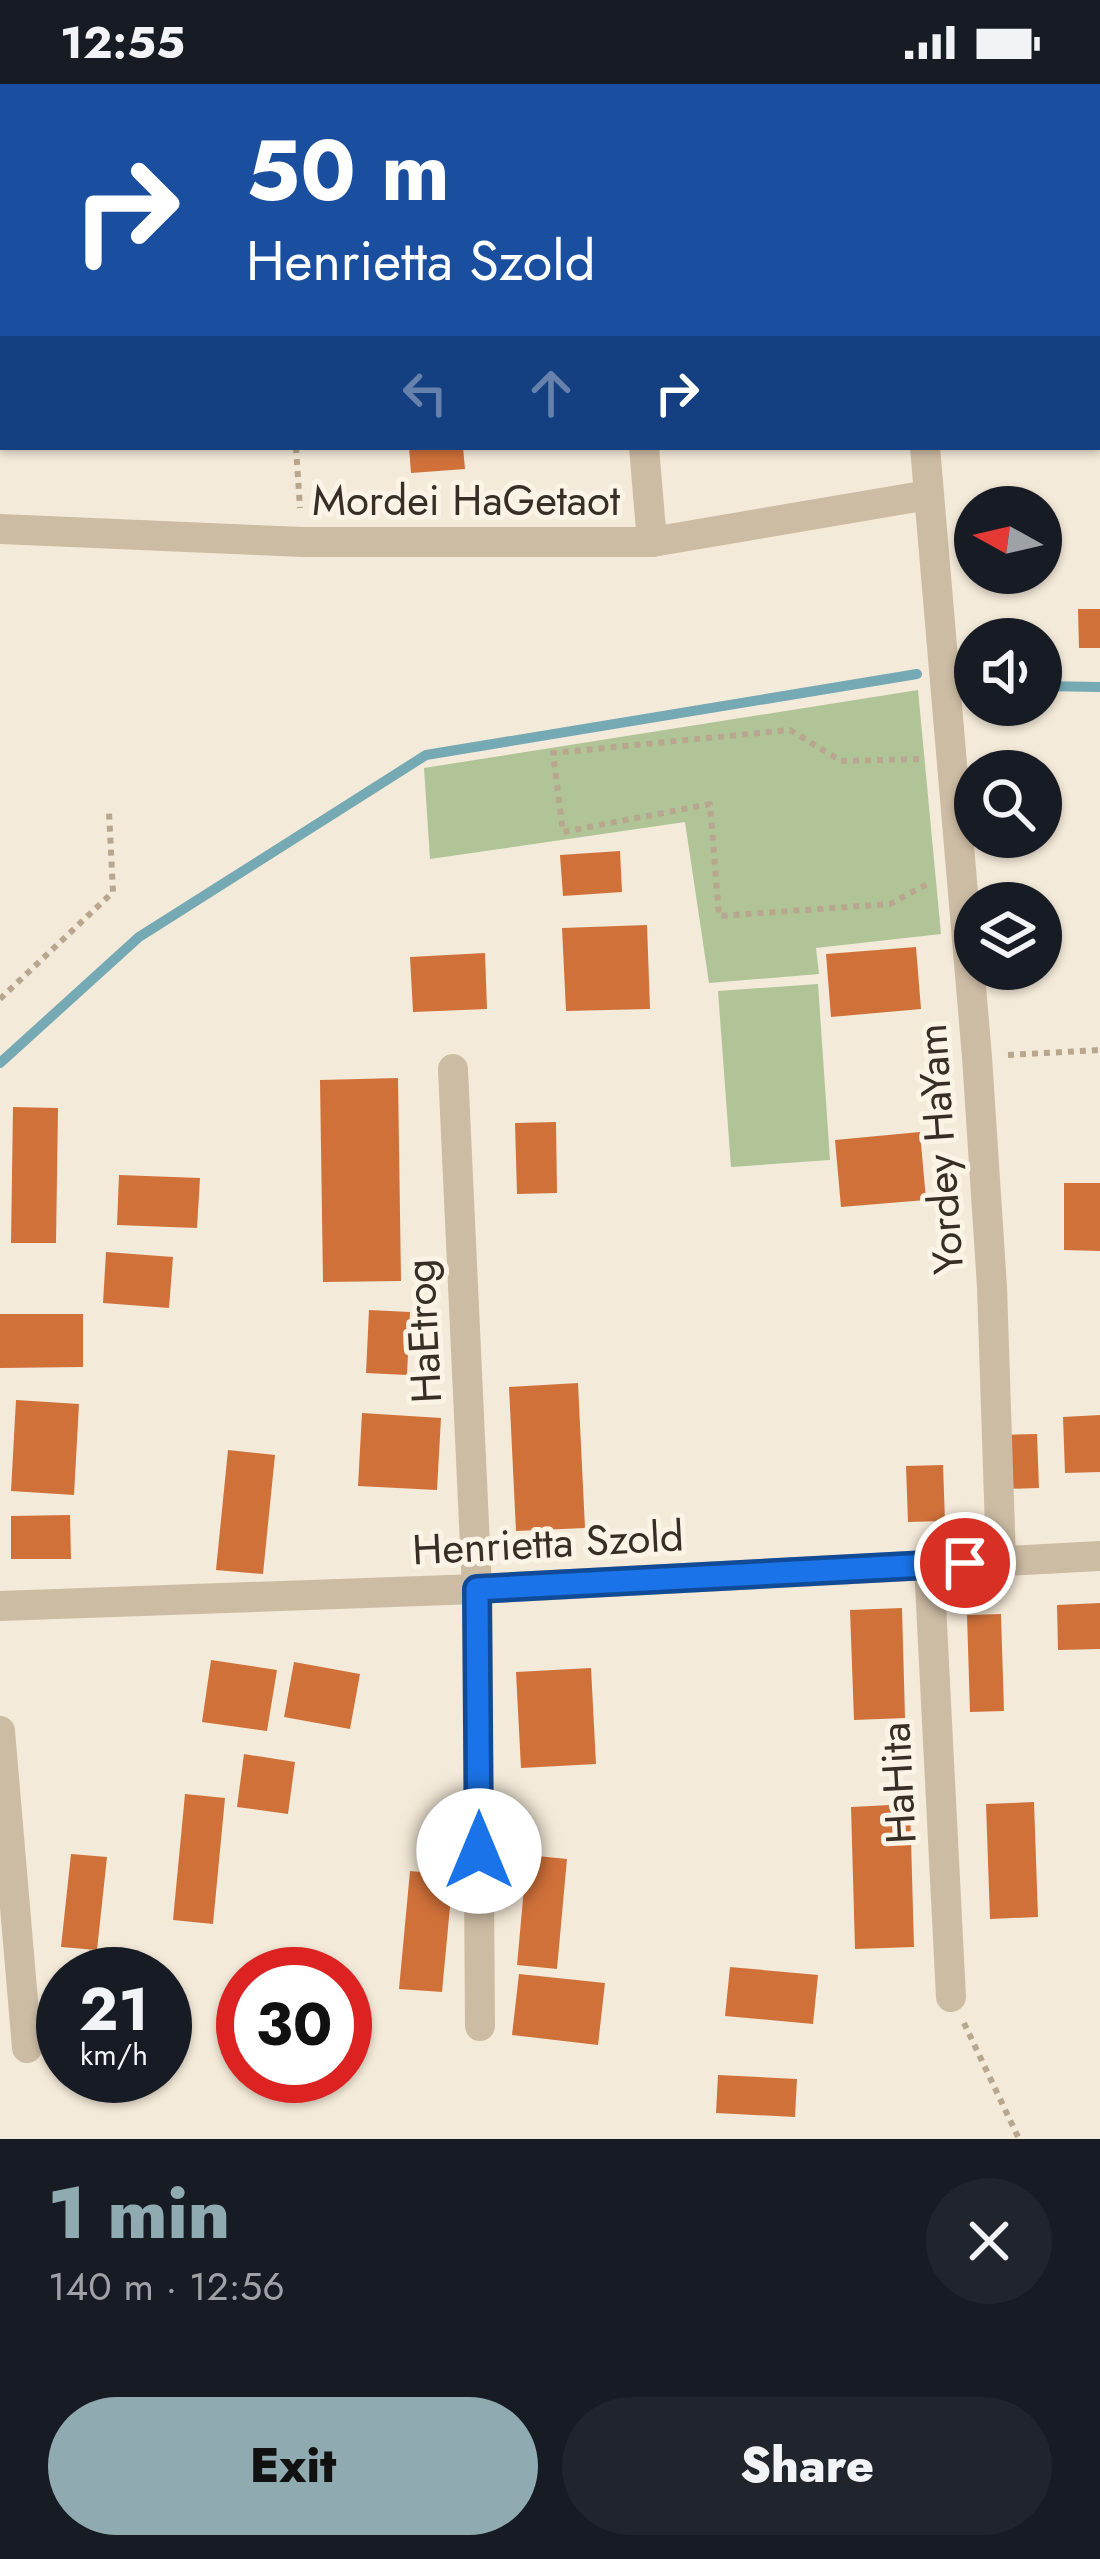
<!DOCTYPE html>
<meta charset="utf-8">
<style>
:root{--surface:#171b24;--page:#20242c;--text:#f1f3f6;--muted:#9ea1a6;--accent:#8faab1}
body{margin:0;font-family:Jost,sans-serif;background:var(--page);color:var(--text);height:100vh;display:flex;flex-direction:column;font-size:45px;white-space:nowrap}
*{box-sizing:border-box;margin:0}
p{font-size:39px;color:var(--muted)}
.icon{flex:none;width:66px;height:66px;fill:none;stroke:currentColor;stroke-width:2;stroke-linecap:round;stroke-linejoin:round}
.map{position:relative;height:2055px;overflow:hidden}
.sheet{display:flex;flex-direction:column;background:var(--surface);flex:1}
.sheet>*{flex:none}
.top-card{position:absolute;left:0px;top:0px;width:1101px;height:366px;box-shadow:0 3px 9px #0004;background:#1a4fa0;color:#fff;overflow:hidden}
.needle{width:78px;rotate:278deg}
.buttons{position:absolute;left:954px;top:402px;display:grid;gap:24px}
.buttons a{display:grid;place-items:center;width:108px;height:108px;border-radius:50%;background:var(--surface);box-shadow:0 3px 9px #0004;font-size:60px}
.speed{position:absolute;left:36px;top:1863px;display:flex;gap:24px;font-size:60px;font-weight:700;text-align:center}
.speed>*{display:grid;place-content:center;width:156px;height:156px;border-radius:50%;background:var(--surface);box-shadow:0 3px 9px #0004;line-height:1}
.speed small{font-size:30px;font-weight:400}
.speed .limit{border:18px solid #d22;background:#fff;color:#111}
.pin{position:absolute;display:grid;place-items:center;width:102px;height:102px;color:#fff;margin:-51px;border:6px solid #fff;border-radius:50%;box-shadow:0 3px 12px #0007}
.me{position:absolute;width:132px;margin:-66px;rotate:0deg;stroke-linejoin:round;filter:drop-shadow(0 0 9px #0008)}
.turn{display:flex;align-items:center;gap:42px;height:252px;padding:0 48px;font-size:54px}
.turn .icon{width:156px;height:156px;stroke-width:2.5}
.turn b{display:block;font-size:84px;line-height:102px}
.lanes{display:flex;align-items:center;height:114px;padding:0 48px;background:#0003;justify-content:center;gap:60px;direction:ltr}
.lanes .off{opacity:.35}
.round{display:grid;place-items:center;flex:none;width:126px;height:126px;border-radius:63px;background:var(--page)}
.head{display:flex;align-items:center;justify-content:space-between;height:204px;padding:0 48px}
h1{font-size:72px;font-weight:800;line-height:90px;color:var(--accent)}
.action{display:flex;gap:24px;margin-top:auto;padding:24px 48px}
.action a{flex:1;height:138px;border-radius:72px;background:var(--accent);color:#111;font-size:48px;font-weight:800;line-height:138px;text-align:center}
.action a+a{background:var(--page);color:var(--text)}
.status{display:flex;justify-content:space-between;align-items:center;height:84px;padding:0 60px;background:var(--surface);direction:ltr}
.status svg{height:33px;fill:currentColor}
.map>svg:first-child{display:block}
</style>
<div class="status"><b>12:55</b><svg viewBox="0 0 49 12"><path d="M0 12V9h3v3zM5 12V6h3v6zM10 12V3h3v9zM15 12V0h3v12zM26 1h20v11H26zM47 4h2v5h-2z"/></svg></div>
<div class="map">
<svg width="1100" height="2055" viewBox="0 0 1100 2055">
<rect width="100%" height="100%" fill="#f4ead9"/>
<!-- green -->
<g fill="#b0c498">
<polygon points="918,606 941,850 816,864 819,890 709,899 685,738 430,775 424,684"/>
<polygon points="818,900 830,1076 731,1083 718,907"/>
</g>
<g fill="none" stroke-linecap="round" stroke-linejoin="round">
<!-- stream -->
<g stroke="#75a9b3" stroke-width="10">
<polyline points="1041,602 1100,603"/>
<polyline points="0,979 139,853 426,671 917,590"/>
</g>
</g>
<!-- building -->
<g fill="#d1713a">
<polygon points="409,363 463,363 465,385 411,389"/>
<polygon points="1078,525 1100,525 1100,564 1079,564"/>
<polygon points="620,767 622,808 563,812 560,771"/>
<polygon points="647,841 650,925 566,927 562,844"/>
<polygon points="916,863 921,925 831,933 826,870"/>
<polygon points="485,869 487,925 413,928 410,873"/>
<polygon points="398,994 401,1197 323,1198 320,996"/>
<polygon points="13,1023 58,1024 56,1159 11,1159"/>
<polygon points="556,1038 557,1109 517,1110 515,1039"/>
<polygon points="920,1048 926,1116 841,1123 835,1056"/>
<polygon points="119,1091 200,1094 197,1144 117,1141"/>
<polygon points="1064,1099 1100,1099 1100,1167 1064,1166"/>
<polygon points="106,1168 173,1173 169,1224 103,1219"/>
<polygon points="369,1226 410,1228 407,1291 366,1289"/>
<polygon points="0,1230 83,1230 83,1283 0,1284"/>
<polygon points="578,1299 585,1444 516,1447 509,1303"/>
<polygon points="16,1316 79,1320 74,1411 11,1407"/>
<polygon points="362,1329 441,1334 437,1406 358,1402"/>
<polygon points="1100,1331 1100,1388 1065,1389 1063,1333"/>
<polygon points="1037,1350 1039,1404 1004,1405 1002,1351"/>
<polygon points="228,1366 275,1371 263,1490 216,1486"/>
<polygon points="943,1381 945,1437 908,1438 906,1382"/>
<polygon points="70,1431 71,1475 11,1475 11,1432"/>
<polygon points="1100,1519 1100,1565 1058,1566 1057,1521"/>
<polygon points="902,1524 905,1634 854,1636 850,1526"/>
<polygon points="1001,1530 1004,1627 970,1628 967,1531"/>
<polygon points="211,1576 277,1586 267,1647 202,1638"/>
<polygon points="294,1578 360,1590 350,1645 284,1633"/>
<polygon points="591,1584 596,1680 521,1684 516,1588"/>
<polygon points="244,1670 295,1678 288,1730 237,1723"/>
<polygon points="185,1710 225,1714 213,1840 173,1836"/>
<polygon points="1034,1718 1038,1833 990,1835 986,1720"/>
<polygon points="910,1720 914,1863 855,1865 851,1723"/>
<polygon points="71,1770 107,1773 97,1866 61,1863"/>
<polygon points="527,1771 567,1775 557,1885 517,1881"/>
<polygon points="410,1787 453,1791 442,1908 399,1905"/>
<polygon points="730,1883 818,1891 813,1940 725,1932"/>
<polygon points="519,1890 605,1899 598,1961 512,1951"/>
<polygon points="718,1991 797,1995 795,2033 716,2029"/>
</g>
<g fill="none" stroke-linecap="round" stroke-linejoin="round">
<!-- path -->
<g stroke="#b9a68e" stroke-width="6" stroke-dasharray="6 6" stroke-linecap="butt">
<polyline points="270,0 270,3"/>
<polyline points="296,363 300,424"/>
<polyline points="919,675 841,677 790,646 553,669 563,748 710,720 719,832 890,820 931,798"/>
<polyline points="0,915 113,808 109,728"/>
<polyline points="1008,971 1100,966"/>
<polyline points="964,1939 1019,2055"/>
</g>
<!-- street -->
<g stroke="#cdbca4" stroke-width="30">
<polyline points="614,0 614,3"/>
<polyline points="895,0 895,3"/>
<polyline points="644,363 652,458"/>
<polyline points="925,363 977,973 992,1203 1001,1476"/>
<polyline points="0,445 303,458 652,458 928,411"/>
<polyline points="453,985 477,1505 480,1942"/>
<polyline points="929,1481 951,1913"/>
<polyline points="0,1522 477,1505 1100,1472"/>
<polyline points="0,1647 27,1964"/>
</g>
</g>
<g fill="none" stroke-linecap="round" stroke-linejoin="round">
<defs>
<polyline id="route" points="479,1767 477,1505 965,1479"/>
</defs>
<!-- route casing -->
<use href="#route" stroke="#114b97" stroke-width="30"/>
<!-- route -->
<use href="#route" stroke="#1a73e8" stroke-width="21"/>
</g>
<g text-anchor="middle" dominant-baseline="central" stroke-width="10" stroke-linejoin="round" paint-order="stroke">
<!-- street labels -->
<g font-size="42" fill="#372e26" stroke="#fbf4e6">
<text x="466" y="416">Mordei HaGetaot</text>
<text transform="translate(940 1065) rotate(-94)">Yordey HaYam</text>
<text transform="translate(423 1247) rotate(-93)">HaEtrog</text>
<text transform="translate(548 1459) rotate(-3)">Henrietta Szold</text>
<text transform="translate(898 1699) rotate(-93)">HaHita</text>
</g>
</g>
</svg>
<div class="buttons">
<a><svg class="needle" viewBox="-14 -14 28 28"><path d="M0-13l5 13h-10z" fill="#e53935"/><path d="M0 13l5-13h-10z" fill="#9ea1a6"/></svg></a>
<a><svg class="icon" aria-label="sound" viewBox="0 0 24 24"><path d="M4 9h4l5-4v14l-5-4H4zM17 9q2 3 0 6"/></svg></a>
<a><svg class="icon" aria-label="search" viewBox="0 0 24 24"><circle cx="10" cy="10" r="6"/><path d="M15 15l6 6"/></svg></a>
<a><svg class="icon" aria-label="layers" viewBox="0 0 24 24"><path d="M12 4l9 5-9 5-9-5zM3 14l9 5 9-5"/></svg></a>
</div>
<div class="speed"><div>21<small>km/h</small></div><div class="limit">30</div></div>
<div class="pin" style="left:965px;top:1479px;background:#d93025"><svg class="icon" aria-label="arrive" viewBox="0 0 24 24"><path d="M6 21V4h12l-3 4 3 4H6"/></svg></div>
<svg class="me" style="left:479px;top:1767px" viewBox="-20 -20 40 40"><circle r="19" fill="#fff"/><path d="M0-13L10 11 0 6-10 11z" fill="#1a73e8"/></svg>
<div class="top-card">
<div class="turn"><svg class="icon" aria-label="right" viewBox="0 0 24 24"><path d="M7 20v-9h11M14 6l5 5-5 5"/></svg><div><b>50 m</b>Henrietta Szold</div></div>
<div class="lanes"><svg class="icon off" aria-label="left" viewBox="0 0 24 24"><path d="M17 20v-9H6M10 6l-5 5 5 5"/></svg><svg class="icon off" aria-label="ahead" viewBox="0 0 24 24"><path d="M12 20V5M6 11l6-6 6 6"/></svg><svg class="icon" aria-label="right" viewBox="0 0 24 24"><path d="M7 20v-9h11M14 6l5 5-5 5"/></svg></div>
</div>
</div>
<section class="sheet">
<div class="head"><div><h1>1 min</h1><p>140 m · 12:56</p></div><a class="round"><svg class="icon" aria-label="close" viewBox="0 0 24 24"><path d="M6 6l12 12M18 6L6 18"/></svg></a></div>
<div class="action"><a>Exit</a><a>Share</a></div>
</section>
